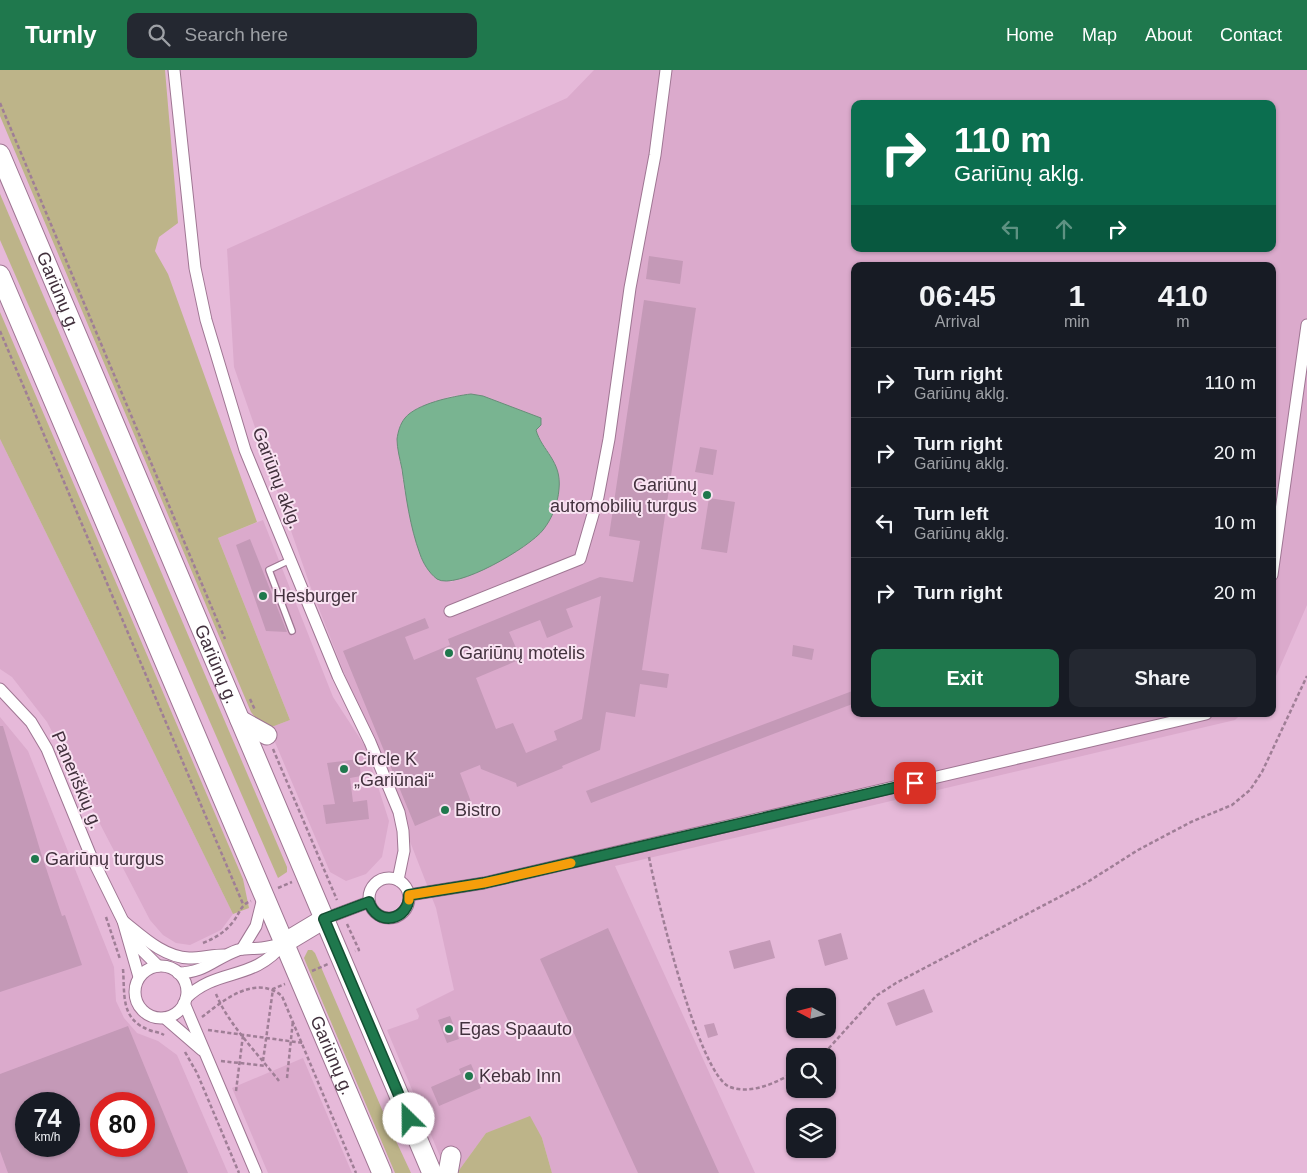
<!DOCTYPE html>
<meta charset="utf-8">
<style>
:root{--surface:#171b24;--page:#242831;--text:#f1f3f6;--muted:#9ea1a6;--line:#363941;--accent:#1f784d}
body{margin:0;font-family:Arial,sans-serif;background:var(--page);color:var(--text);height:100vh;display:flex;flex-direction:column;font-size:19px;white-space:nowrap}
*{box-sizing:border-box;margin:0}
p{font-size:16px;color:var(--muted)}
.icon{flex:none;width:28px;height:28px;fill:none;stroke:currentColor;stroke-width:2;stroke-linecap:round;stroke-linejoin:round}
.map{position:relative;flex:1;overflow:hidden}
.panel{position:absolute;left:851px;top:192px;width:425px;height:455px;display:flex;flex-direction:column;background:var(--surface);border-radius:10px;box-shadow:0 1px 4px #0004}
.panel>*{flex:none}
.hud{position:absolute;left:851px;top:30px;width:425px;height:152px;border-radius:10px;box-shadow:0 1px 4px #0004;background:#0b6e4f;color:#fff;overflow:hidden}
.needle{width:32px;rotate:277deg}
.buttons{position:absolute;left:786px;top:918px;display:grid;gap:10px}
.buttons a{display:grid;place-items:center;width:50px;height:50px;border-radius:10px;background:var(--surface);box-shadow:0 1px 4px #0004;font-size:25px}
.speed{position:absolute;left:15px;top:1022px;display:flex;gap:10px;font-size:25px;font-weight:700;text-align:center}
.speed>*{display:grid;place-content:center;width:65px;height:65px;border-radius:50%;background:var(--surface);box-shadow:0 1px 4px #0004;line-height:1}
.speed small{font-size:12px;font-weight:400}
.speed .limit{border:8px solid #d22;background:#fff;color:#111}
.pin{position:absolute;display:grid;place-items:center;width:42px;height:42px;color:#fff;margin:-21px;border-radius:10px;box-shadow:0 2px 8px #0006}
.me{position:absolute;width:55px;margin:-28px;rotate:337deg;stroke-linejoin:round;filter:drop-shadow(0 0 4px #0008)}
.turn{display:flex;align-items:center;gap:18px;height:105px;padding:0 20px;font-size:22px}
.turn .icon{width:65px;height:65px;stroke-width:2.5}
.turn b{display:block;font-size:35px;line-height:42px}
.lanes{display:flex;align-items:center;height:48px;padding:0 20px;background:#0003;justify-content:center;gap:25px;direction:ltr}
.lanes .off{opacity:.35}
.eta{display:flex;justify-content:space-evenly;align-items:center;height:85px;text-align:center}
.eta b{font-size:30px;font-weight:700;line-height:35px}
.button{display:flex;gap:10px;margin-top:auto;padding:10px 20px}
.button a{flex:1;height:58px;border-radius:10px;background:var(--accent);color:#fff;font-size:20px;font-weight:700;line-height:58px;text-align:center}
.button a+a{background:var(--page);color:var(--text)}
ul{padding:0;list-style:none}
li{display:flex;align-items:center;gap:15px;height:70px;padding:0 20px;border-top:1px solid var(--line)}
li div{flex:1}
li b{display:block;font-size:19px}
li em{font-style:normal}
header{display:flex;align-items:center;gap:30px;box-sizing:border-box;height:70px;padding:0 25px;background:var(--accent);color:#fff}
header strong{font-size:24px}
nav{display:flex;gap:28px;margin-inline-start:auto;font-size:18px}
.search{width:350px;height:45px;background:var(--page);display:flex;align-items:center;gap:12px;box-sizing:border-box;padding:0 18px;border-radius:10px;color:var(--muted);font-size:19px}
.map>svg:first-child{display:block}
</style>
<header>
<strong>Turnly</strong>
<div class="search"><svg class="icon" aria-label="search" viewBox="0 0 24 24"><circle cx="10" cy="10" r="6"/><path d="M15 15l6 6"/></svg>Search here</div>
<nav><a>Home</a><a>Map</a><a>About</a><a>Contact</a></nav>
</header>
<div class="map">
<svg width="1307" height="1103" viewBox="0 0 1307 1103">
<rect width="100%" height="100%" fill="#e6b9d9"/>
<!-- built -->
<g fill="#dbaacc" fill-rule="evenodd">
<path d="M 594,0 L 1307,0 L 1307,535 L 1273,613 L 1272,196 L 855,196 L 855,644 L 1241,644 L 1235,650 L 615,796 L 755,1103 L 552,1103 L 542,1068 L 506,1057 L 486,1063 L 457,1103 L 447,1103 L 387,960 L 418,949 L 419,946 L 416,939 L 454,920 L 436,838 L 312,521 L 234,297 L 227,179 L 567,28 ZM 855,34 L 1272,34 L 1272,179 L 855,179 ZM 471,324 L 483,326 L 541,348 L 536,360 L 537,364 L 553,390 L 559,408 L 543,460 L 532,471 L 492,494 L 451,512 L 420,484 L 404,419 L 397,368 L 412,341 L 451,326 Z"/>
<polygon points="0,369 233,844 221,860 190,875 176,873 163,865 150,850 47,652 12,607 0,599"/>
<polygon points="263,450 333,627 365,676 389,751 382,787 366,804 346,811 330,802 269,658 290,650 218,468"/>
<path d="M 0,647 L 28,681 L 114,897 L 116,931 L 124,948 L 137,963 L 158,971 L 177,985 L 228,1103 L 0,1103 ZM 26,1034 L 69,1034 L 69,1076 L 26,1076 ZM 101,1034 L 144,1034 L 144,1076 L 101,1076 Z"/>
<polygon points="303,988 352,1103 268,1103 232,1018"/>
</g>
<!-- green -->
<g fill="#bdb489">
<polygon points="0,0 165,0 178,153 159,167 155,181 168,204 257,452 218,468 290,650 269,658 257,650 251,642 0,46"/>
<polygon points="0,124 287,797 287,802 278,808 0,170"/>
<polygon points="0,242 243,809 249,838 233,844 0,369"/>
<polygon points="308,880 312,880 315,883 390,1058 411,1103 395,1103 306,893 304,888"/>
<polygon points="530,1046 542,1068 552,1103 457,1103 486,1063"/>
</g>
<!-- water -->
<path fill="#79b491" stroke="#688d78" d="M 471,324 L 483,326 L 541,348 L 541,355 L 536,360 C 542,381 562,391 559,419 C 558,433 552,449 543,460 C 530,477 456,521 437,509 C 429,503 423,493 420,484 C 410,457 406,427 402,399 C 400,389 397,379 397,369 C 398,362 400,354 405,348 C 416,334 453,326 471,324 Z"/>
<!-- building -->
<g fill="#c499b7" fill-rule="evenodd">
<polygon points="649,186 683,191 680,214 646,209"/>
<path d="M 644,230 L 696,238 L 642,600 L 669,604 L 667,618 L 640,614 L 635,647 L 606,642 L 600,680 L 562,696 L 563,698 L 517,717 L 516,713 L 481,699 L 480,695 L 460,703 L 471,732 L 415,756 L 343,581 L 425,548 L 429,558 L 405,567 L 414,590 L 450,575 L 448,569 L 600,507 L 633,512 L 640,471 L 609,466 ZM 601,526 L 582,649 L 554,661 L 557,670 L 526,683 L 513,653 L 496,659 L 476,608 L 521,589 L 509,562 L 540,550 L 547,568 L 573,557 L 566,539 Z"/>
<polygon points="700,377 717,380 713,405 695,402"/>
<polygon points="709,428 735,432 727,483 701,479"/>
<polygon points="250,469 287,562 266,561 236,475"/>
<polygon points="793,575 814,579 812,590 792,586"/>
<polygon points="855,620 855,633 591,733 586,721"/>
<polygon points="0,656 3,656 41,783 62,846 65,845 82,895 0,922"/>
<polygon points="359,689 361,706 350,708 353,732 367,730 369,749 326,754 323,735 335,734 327,693"/>
<polygon points="608,858 685,1028 719,1103 638,1103 540,889"/>
<polygon points="841,863 848,889 825,896 818,870"/>
<polygon points="770,870 775,888 734,899 729,881"/>
<polygon points="924,919 933,942 896,956 887,933"/>
<polygon points="450,946 459,969 447,973 438,950"/>
<polygon points="714,953 718,965 708,968 704,955"/>
<path d="M 128,956 L 188,1103 L 8,1103 L 0,1081 L 0,1004 ZM 26,1034 L 69,1034 L 69,1076 L 26,1076 ZM 101,1034 L 144,1034 L 144,1076 L 101,1076 Z"/>
<polygon points="471,994 481,1018 439,1036 431,1017 461,1004 459,999"/>
</g>
<g fill="none" stroke-linecap="round" stroke-linejoin="round">
<defs>
<polyline id="service" points="290,490 269,500 292,561"/>
<g id="minor">
<polyline points="174,0 195,198 206,250 245,380 338,606 370,672 399,742 403,761 404,781 398,810"/>
<polyline points="1272,505 1307,255"/>
<polyline points="450,541 580,489 598,427 609,369 630,218 655,85 666,0"/>
<polyline points="0,619 31,652 47,679 90,784 123,851 139,907"/>
<circle cx="389" cy="828" r="20"/>
<polyline points="409,825 484,813 1206,644"/>
<polyline points="324,849 369,832"/>
<path d="M 123,851 C 142,866 163,887 189,888 C 201,888 213,885 224,885"/>
<polyline points="128,858 142,880 158,896"/>
<polyline points="242,879 256,856 263,828"/>
<circle cx="161" cy="922" r="26"/>
<path d="M 178,903 C 205,903 215,888 238,880 C 246,878 254,879 262,878 C 269,877 277,875 284,873"/>
<path d="M 186,928 C 218,897 253,912 284,873"/>
<polyline points="184,933 256,1103"/>
<polyline points="165,948 202,980"/>
</g>
<g id="trunk">
<path id="s1" d="M 0,84 L 432,1103"/>
<path id="s2" d="M 0,205 L 382,1103"/>
<polyline points="240,650 267,665"/>
<polyline points="284,873 324,849"/>
<polyline points="448,1103 451,1086"/>
</g>
</defs>
<!-- service casing -->
<use href="#service" stroke="#9f7693" stroke-width="8"/>
<!-- minor casing -->
<use href="#minor" stroke="#9f7693" stroke-width="13"/>
<!-- trunk casing -->
<use href="#trunk" stroke="#9f7693" stroke-width="21"/>
<!-- path -->
<g stroke="#9f7e96" stroke-width="2.5" stroke-dasharray="4 2.5" stroke-linecap="butt">
<polyline points="0,33 225,569"/>
<polyline points="0,261 243,834"/>
<polyline points="250,629 255,640"/>
<polyline points="273,679 337,830"/>
<path d="M 649,787 C 656,824 698,1005 730,1017 C 752,1025 777,1012 795,1002"/>
<polyline points="278,818 292,812"/>
<polyline points="106,847 120,889"/>
<polyline points="347,854 359,880 355,881"/>
<path d="M 203,873 C 215,868 224,863 233,852 C 240,843 240,835 251,831"/>
<path d="M 123,899 C 125,924 120,949 149,960 C 154,962 159,962 164,965"/>
<polyline points="312,901 328,894"/>
<path d="M 216,924 C 228,954 259,985 279,1011"/>
<path d="M 202,947 C 224,930 255,904 282,926 L 356,1103"/>
<polyline points="208,960 303,973"/>
<polyline points="185,982 197,1003 239,1103"/>
<polyline points="818,986 829,978 876,926 896,913 1086,813 1138,780 1191,752 1232,735 1250,720 1262,702 1307,606"/>
<polyline points="221,991 267,996"/>
<polyline points="263,991 273,919 285,914"/>
<polyline points="287,1008 293,950"/>
<polyline points="236,1021 243,965"/>
</g>
<!-- service -->
<use href="#service" stroke="#fff" stroke-width="5.5"/>
<!-- minor -->
<use href="#minor" stroke="#fff" stroke-width="11"/>
<!-- trunk -->
<use href="#trunk" stroke="#fff" stroke-width="19"/>
</g>
<g fill="none" stroke-linecap="round" stroke-linejoin="round">
<defs>
<path id="route" d="M 409,1049 L 324,849 L 369,832 C 377,857 409,851 409,825 L 484,813 L 915,713"/>
</defs>
<!-- route casing -->
<use href="#route" stroke="#144e32" stroke-width="12"/>
<!-- route -->
<use href="#route" stroke="#1f784d" stroke-width="9"/>
<!-- slow -->
<polyline stroke="#f59e0b" stroke-width="9" points="409,830 409,825 484,813 571,793"/>
</g>
<!-- markers -->
<g fill="#1f784d" stroke="#f9e2f2" stroke-width="2">
<circle cx="707" cy="425" r="5"/>
<circle cx="263" cy="526" r="5"/>
<circle cx="449" cy="583" r="5"/>
<circle cx="344" cy="699" r="5"/>
<circle cx="445" cy="740" r="5"/>
<circle cx="35" cy="789" r="5"/>
<circle cx="449" cy="959" r="5"/>
<circle cx="469" cy="1006" r="5"/>
</g>
<g text-anchor="middle" dominant-baseline="central" stroke-width="4" stroke-linejoin="round" paint-order="stroke">
<!-- street labels -->
<g font-size="18" fill="#42313d" stroke="#f9e2f2">
<text stroke="none"><textPath href="#s1" startOffset="149">Gariūnų g.</textPath></text>
<text transform="translate(277 408) rotate(69)">Gariūnų aklg.</text>
<text stroke="none"><textPath href="#s1" startOffset="554">Gariūnų g.</textPath></text>
<text transform="translate(77 710) rotate(67)">Paneriškių g.</text>
<text stroke="none"><textPath href="#s2" startOffset="848">Gariūnų g.</textPath></text>
</g>
<!-- poi labels -->
<g font-size="18" fill="#42313d" stroke="#f9e2f2" text-anchor="start">
<text x="697" y="415" text-anchor="end">Gariūnų<tspan x="697" dy="21">automobilių turgus</tspan></text>
<text x="273" y="526">Hesburger</text>
<text x="459" y="583">Gariūnų motelis</text>
<text x="354" y="689">Circle K<tspan x="354" dy="21">„Gariūnai“</tspan></text>
<text x="455" y="740">Bistro</text>
<text x="45" y="789">Gariūnų turgus</text>
<text x="459" y="959">Egas Spaauto</text>
<text x="479" y="1006">Kebab Inn</text>
</g>
</g>
</svg>
<div class="buttons">
<a><svg class="needle" viewBox="-14 -14 28 28"><path d="M0-13l5 13h-10z" fill="#e53935"/><path d="M0 13l5-13h-10z" fill="#9ea1a6"/></svg></a>
<a><svg class="icon" aria-label="search" viewBox="0 0 24 24"><circle cx="10" cy="10" r="6"/><path d="M15 15l6 6"/></svg></a>
<a><svg class="icon" aria-label="layers" viewBox="0 0 24 24"><path d="M12 4l9 5-9 5-9-5zM3 14l9 5 9-5"/></svg></a>
</div>
<div class="speed"><div>74<small>km/h</small></div><div class="limit">80</div></div>
<div class="pin" style="left:915px;top:713px;background:#d93025"><svg class="icon" aria-label="arrive" viewBox="0 0 24 24"><path d="M6 21V4h12l-3 4 3 4H6"/></svg></div>
<svg class="me" style="left:409px;top:1049px" viewBox="-20 -20 40 40"><circle r="19" fill="#fff"/><path d="M0-13L10 11 0 6-10 11z" fill="#1f784d"/></svg>
<div class="hud">
<div class="turn"><svg class="icon" aria-label="right" viewBox="0 0 24 24"><path d="M7 20v-9h11M14 6l5 5-5 5"/></svg><div><b>110 m</b>Gariūnų aklg.</div></div>
<div class="lanes"><svg class="icon off" aria-label="left" viewBox="0 0 24 24"><path d="M17 20v-9H6M10 6l-5 5 5 5"/></svg><svg class="icon off" aria-label="ahead" viewBox="0 0 24 24"><path d="M12 20V5M6 11l6-6 6 6"/></svg><svg class="icon" aria-label="right" viewBox="0 0 24 24"><path d="M7 20v-9h11M14 6l5 5-5 5"/></svg></div>
</div>
<section class="panel">
<div class="eta">
<div><b>06:45</b><p>Arrival</p></div>
<div><b>1</b><p>min</p></div>
<div><b>410</b><p>m</p></div>
</div>
<ul>
<li><svg class="icon" aria-label="right" viewBox="0 0 24 24"><path d="M7 20v-9h11M14 6l5 5-5 5"/></svg><div><b>Turn right</b><p>Gariūnų aklg.</p></div><em>110 m</em></li>
<li><svg class="icon" aria-label="right" viewBox="0 0 24 24"><path d="M7 20v-9h11M14 6l5 5-5 5"/></svg><div><b>Turn right</b><p>Gariūnų aklg.</p></div><em>20 m</em></li>
<li><svg class="icon" aria-label="left" viewBox="0 0 24 24"><path d="M17 20v-9H6M10 6l-5 5 5 5"/></svg><div><b>Turn left</b><p>Gariūnų aklg.</p></div><em>10 m</em></li>
<li><svg class="icon" aria-label="right" viewBox="0 0 24 24"><path d="M7 20v-9h11M14 6l5 5-5 5"/></svg><div><b>Turn right</b></div><em>20 m</em></li>
</ul>
<div class="button"><a>Exit</a><a>Share</a></div>
</section>
</div>
